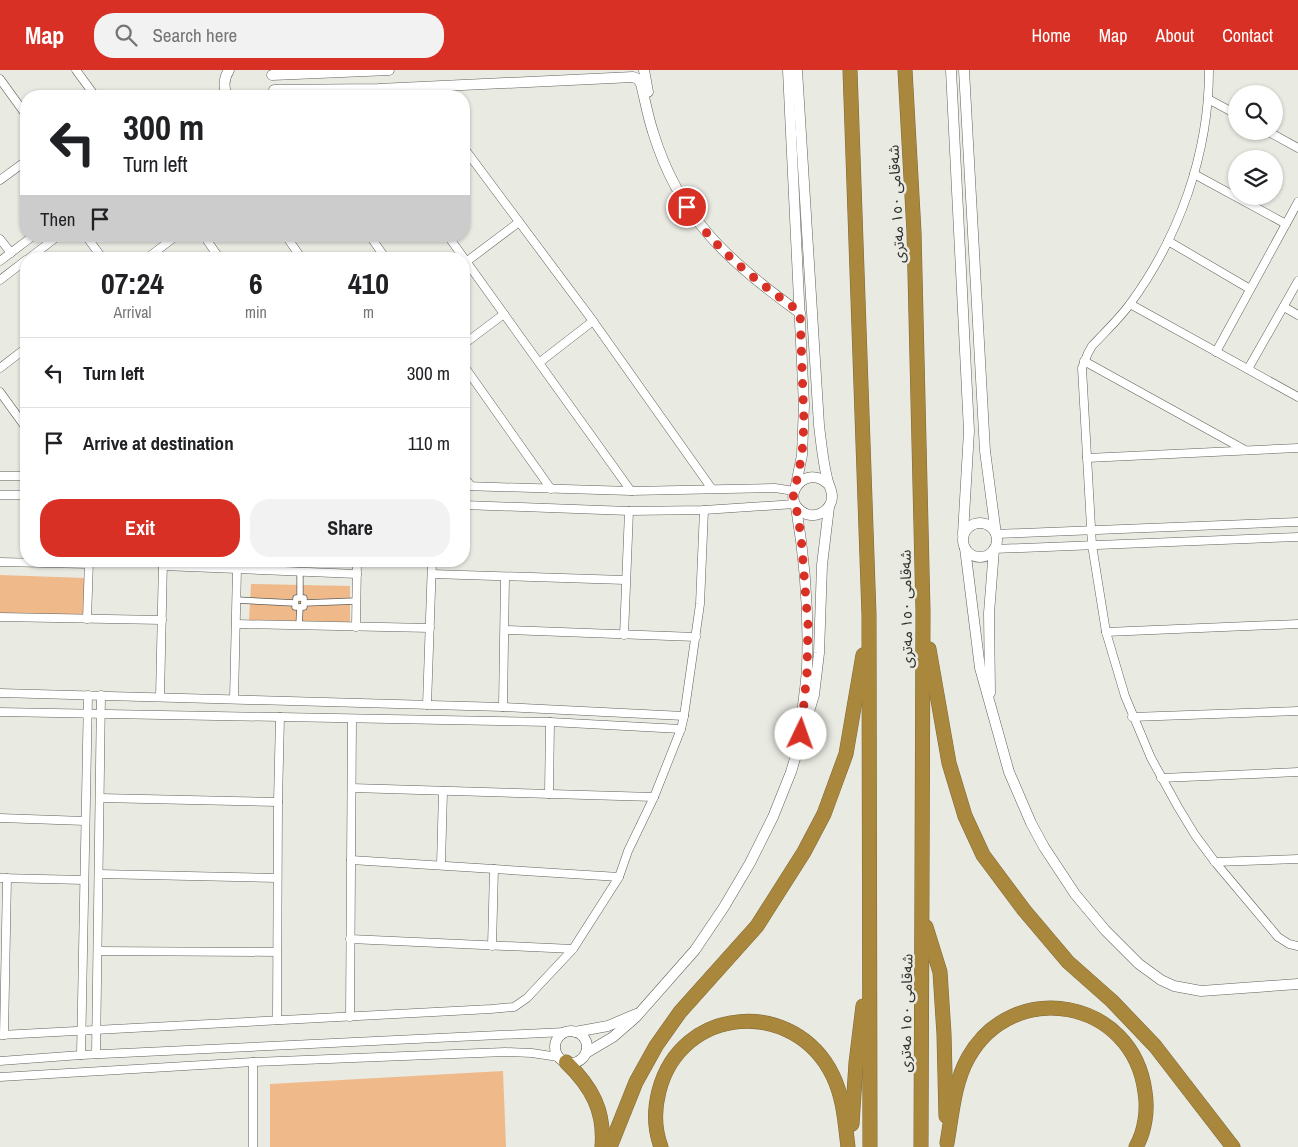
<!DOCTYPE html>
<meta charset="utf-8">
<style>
:root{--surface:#fff;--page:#f2f2f2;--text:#202124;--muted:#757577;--line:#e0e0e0;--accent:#d93025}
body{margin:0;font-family:"Archivo Narrow","Noto Sans Arabic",sans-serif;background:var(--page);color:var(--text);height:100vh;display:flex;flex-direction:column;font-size:19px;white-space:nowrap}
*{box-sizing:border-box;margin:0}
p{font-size:16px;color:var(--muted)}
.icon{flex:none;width:28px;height:28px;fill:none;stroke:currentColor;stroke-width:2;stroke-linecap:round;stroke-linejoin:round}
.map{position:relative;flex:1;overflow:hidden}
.side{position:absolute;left:20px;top:182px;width:450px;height:315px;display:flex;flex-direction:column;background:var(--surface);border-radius:20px;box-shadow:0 1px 4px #0004}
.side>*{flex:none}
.top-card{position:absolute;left:20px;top:20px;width:450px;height:152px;border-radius:20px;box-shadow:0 1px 4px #0004;background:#fff;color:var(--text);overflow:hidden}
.tools{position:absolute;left:1228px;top:15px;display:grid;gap:10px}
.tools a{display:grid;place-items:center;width:55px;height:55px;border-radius:50%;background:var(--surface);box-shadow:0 1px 4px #0004;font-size:25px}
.pin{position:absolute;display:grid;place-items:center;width:42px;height:42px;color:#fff;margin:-21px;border:2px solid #fff;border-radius:50%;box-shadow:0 1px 5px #0007}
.me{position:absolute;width:55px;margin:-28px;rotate:3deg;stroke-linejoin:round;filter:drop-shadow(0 0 4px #0008)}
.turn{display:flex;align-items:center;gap:18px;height:105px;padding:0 20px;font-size:22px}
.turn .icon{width:65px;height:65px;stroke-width:2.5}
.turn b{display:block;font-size:35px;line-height:42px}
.then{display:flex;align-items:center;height:48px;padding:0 20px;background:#0003;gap:10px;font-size:19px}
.eta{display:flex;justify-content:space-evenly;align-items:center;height:85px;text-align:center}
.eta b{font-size:30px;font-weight:700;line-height:35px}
.primary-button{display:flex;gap:10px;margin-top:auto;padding:10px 20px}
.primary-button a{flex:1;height:58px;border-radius:20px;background:var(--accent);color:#fff;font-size:20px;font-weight:700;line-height:58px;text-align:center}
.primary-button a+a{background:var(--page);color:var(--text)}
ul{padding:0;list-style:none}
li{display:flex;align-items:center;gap:15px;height:70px;padding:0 20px;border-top:1px solid var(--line)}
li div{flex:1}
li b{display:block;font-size:19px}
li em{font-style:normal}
header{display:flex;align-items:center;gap:30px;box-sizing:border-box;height:70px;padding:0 25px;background:var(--accent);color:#fff}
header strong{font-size:24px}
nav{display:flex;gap:28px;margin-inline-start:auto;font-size:18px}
.search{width:350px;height:45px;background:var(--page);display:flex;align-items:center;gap:12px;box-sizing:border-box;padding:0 18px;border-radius:20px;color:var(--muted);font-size:19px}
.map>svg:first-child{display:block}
</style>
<header>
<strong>Map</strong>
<div class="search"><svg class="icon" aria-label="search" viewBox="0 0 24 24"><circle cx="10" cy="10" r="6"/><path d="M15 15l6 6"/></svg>Search here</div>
<nav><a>Home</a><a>Map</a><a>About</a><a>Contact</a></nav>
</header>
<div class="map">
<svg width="1298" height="1077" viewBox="0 0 1298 1077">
<rect width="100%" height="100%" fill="#e9eae2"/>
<!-- green -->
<g fill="#f0b98a">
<polygon points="0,505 85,508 83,545 0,544"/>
<polygon points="251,514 350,516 350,552 249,550"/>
<polygon points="503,1001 506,1077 270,1077 270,1014"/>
</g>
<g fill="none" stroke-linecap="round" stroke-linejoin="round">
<defs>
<g id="pedestrian">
<polygon points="296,528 304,528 304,537 295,537"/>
<polyline points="300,528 300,501"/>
<polyline points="236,530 295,533"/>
<polyline points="304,533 356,531"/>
<polyline points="299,555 300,537"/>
</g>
<g id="minor">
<polyline points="76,0 95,26"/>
<path d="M 1209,0 C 1209,84 1179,167 1130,234 C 1119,249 1105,262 1092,276 L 1088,283 L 1082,298 L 1092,475 L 1106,562 L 1125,626 L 1151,688 L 1178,737 L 1195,765 L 1215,792 L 1278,867 L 1289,874 L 1298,876"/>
<polyline points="0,9 26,45"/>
<polyline points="417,18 424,26"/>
<polyline points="1208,29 1236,44"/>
<polyline points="1267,61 1298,78"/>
<polyline points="464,78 593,251 712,419"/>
<polyline points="1194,104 1286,154"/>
<polyline points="0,110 26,91"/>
<polyline points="86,166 103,189"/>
<polyline points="204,166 220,189"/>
<polyline points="286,166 302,189"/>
<polyline points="370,166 386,189"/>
<polyline points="448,166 631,421"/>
<polyline points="0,169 11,183"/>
<polyline points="1168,171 1250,219"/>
<polyline points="28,189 58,166"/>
<polyline points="146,189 176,166"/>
<polyline points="0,191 33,166"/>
<polyline points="466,192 519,152"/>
<polyline points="0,210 26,190"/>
<polyline points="1130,234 1298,327"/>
<polyline points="1284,237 1298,245"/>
<polyline points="464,274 504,244"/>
<polyline points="1216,282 1298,132"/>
<polyline points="1084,291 1245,380"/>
<polyline points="540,292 593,251"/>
<polyline points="464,296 551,419"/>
<polyline points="0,298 26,278"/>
<polyline points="1248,299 1298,211"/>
<polyline points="0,322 26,358"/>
<polyline points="1087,388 1298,378"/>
<polyline points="0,406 26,406"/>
<polyline points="464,407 471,416"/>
<polyline points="464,416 631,421 775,418 794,421"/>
<polyline points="0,425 26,425"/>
<polyline points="464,435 629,441 704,440 795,434"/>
<polyline points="996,464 1298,452"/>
<polyline points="994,479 1298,467"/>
<polyline points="0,492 89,494"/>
<polyline points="163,496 357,504"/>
<polyline points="432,504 625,510"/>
<polyline points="0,547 162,550"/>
<polyline points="87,549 89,491"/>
<polyline points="236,554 430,558"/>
<polyline points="356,557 357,491"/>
<polyline points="505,560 696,567"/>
<polyline points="1106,562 1298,554"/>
<polyline points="624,565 629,441"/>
<polyline points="0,623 503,637 684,646"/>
<polyline points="160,627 163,491"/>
<polyline points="234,629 237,499"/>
<polyline points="427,635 432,491"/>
<polyline points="503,637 505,507"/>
<polyline points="0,642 550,652 681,659"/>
<polyline points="1132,647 1298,641"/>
<polyline points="1161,708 1298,702"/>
<polyline points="352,718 654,727"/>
<polyline points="549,724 550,652"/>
<polyline points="100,728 278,732"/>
<polyline points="0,748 85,751"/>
<polyline points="351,790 619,807"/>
<polyline points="1215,792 1298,789"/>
<polyline points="441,795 443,721"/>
<polyline points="99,804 277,808"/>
<polyline points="0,808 84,810"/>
<polyline points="350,869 573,879"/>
<polyline points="492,876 494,799"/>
<polyline points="98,881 277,882"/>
<polyline points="350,947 352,649"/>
<polyline points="277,950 278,732 280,647"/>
<polyline points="0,965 491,939 514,937 527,928 573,879 619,807 628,781 654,727 681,659 684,646 700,534 704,440"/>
<polyline points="4,965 7,808"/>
<polyline points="96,984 101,625"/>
<polyline points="81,985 88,625"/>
<polyline points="0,991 81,985 565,962"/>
<polyline points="0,1007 253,992 505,982 532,983 558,987"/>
<polyline points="253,1077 253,992"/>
</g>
<g id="tertiary">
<polyline points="644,0 648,22"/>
<polyline points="788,0 804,335 802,385 796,415"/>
<path d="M 797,0 L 819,355 C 821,373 823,391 827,408 C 828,414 832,420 832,426 C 832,442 813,451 801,441 C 780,426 806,393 828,414"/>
<polyline points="951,0 969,361 963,464"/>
<polyline points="964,0 985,381 996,464"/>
<polyline points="272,5 389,0"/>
<path d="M 274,20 L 378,19 L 633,7 L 638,9 L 641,14 C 645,30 648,47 653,62 C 679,148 730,193 800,243"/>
<path d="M 227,26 C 223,17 224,8 229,0"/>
<path d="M 796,437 C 805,490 809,544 807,598 C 806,618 802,637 801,656"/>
<circle cx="980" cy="470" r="17"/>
<polyline points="965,478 980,598 1009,702 1031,753 1044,777 1075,824 1105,860 1139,894 1161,910 1174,916 1201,921 1298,914"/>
<polyline points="990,623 989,543 994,479"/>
<circle cx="571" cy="977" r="16"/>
<polyline points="575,962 608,956 636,944"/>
<polyline points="586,983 613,967 636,947 695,880 724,837 750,793 773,747 791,702 814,625 819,583 822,495 829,437"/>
</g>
<g id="motorway">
<polyline points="850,0 869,545 870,1077"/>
<polyline points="905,0 914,162 923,541 921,1077"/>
<polyline points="929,579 949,693 965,746 983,785 1024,840 1068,892 1112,931 1155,976 1233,1077"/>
<polyline points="926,857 940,902 944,964 946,1046"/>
<path d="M 566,992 C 592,1017 605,1041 602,1077"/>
<polyline points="852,1054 856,993 863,936"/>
<path d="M 947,1073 C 952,1045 954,1013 968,988 C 1013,907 1133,929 1145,1022 C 1148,1040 1145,1061 1136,1077"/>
<polyline points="610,1077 636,1012 656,976 680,942 757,856 804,782 824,744 846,684 863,585"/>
<path d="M 661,1077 C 654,1058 654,1040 659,1021 C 681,935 795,927 833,1006 C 844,1029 845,1053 848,1077"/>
</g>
</defs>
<!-- pedestrian casing -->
<use href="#pedestrian" stroke="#61615b" stroke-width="7"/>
<!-- minor casing -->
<use href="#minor" stroke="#61615b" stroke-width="9"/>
<!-- tertiary casing -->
<use href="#tertiary" stroke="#61615b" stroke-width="11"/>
<!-- motorway casing -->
<use href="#motorway" stroke="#7f6937" stroke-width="15"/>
<!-- pedestrian -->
<use href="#pedestrian" stroke="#fff" stroke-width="5.5"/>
<!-- minor -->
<use href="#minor" stroke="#fff" stroke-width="8"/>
<!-- tertiary -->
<use href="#tertiary" stroke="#fff" stroke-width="10"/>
<!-- motorway -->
<use href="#motorway" stroke="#a9873c" stroke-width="14"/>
</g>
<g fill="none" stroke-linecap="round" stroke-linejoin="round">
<!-- route -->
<path stroke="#d93025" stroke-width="9" stroke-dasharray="0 16.2" d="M 687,137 C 716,181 758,212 800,242 L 804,352 L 802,385 L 793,428 L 796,436 L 801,466 L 808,555 L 807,602 L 801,664"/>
</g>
<g text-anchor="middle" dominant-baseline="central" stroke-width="5" stroke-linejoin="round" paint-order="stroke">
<!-- street labels -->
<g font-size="15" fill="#30302d" stroke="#e9eae2">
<text transform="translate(896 134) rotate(-93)">شەقامی ١٥٠ مەتری</text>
<text transform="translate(906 539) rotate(-91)">شەقامی ١٥٠ مەتری</text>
<text transform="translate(906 943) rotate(-89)">شەقامی ١٥٠ مەتری</text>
</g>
</g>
</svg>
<div class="tools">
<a><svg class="icon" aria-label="search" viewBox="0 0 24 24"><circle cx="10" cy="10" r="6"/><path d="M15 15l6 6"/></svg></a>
<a><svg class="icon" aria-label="layers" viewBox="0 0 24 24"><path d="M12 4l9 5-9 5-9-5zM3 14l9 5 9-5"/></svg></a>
</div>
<div class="pin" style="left:687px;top:137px;background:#d93025"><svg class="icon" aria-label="arrive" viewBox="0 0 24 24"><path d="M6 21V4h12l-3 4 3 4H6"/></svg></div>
<svg class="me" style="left:801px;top:664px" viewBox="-20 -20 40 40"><circle r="19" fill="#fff"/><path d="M0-13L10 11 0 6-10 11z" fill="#d93025"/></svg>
<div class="top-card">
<div class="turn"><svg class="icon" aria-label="left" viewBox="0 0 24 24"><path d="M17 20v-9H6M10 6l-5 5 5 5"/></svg><div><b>300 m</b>Turn left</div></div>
<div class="then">Then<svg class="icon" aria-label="arrive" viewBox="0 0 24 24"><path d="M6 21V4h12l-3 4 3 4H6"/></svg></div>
</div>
<section class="side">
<div class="eta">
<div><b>07:24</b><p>Arrival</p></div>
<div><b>6</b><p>min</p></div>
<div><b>410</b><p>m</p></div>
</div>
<ul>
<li><svg class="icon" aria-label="left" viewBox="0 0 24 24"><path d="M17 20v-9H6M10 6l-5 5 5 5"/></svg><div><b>Turn left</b></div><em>300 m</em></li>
<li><svg class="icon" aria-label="arrive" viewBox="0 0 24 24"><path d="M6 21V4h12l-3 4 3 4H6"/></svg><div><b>Arrive at destination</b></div><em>110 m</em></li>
</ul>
<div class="primary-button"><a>Exit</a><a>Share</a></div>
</section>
</div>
